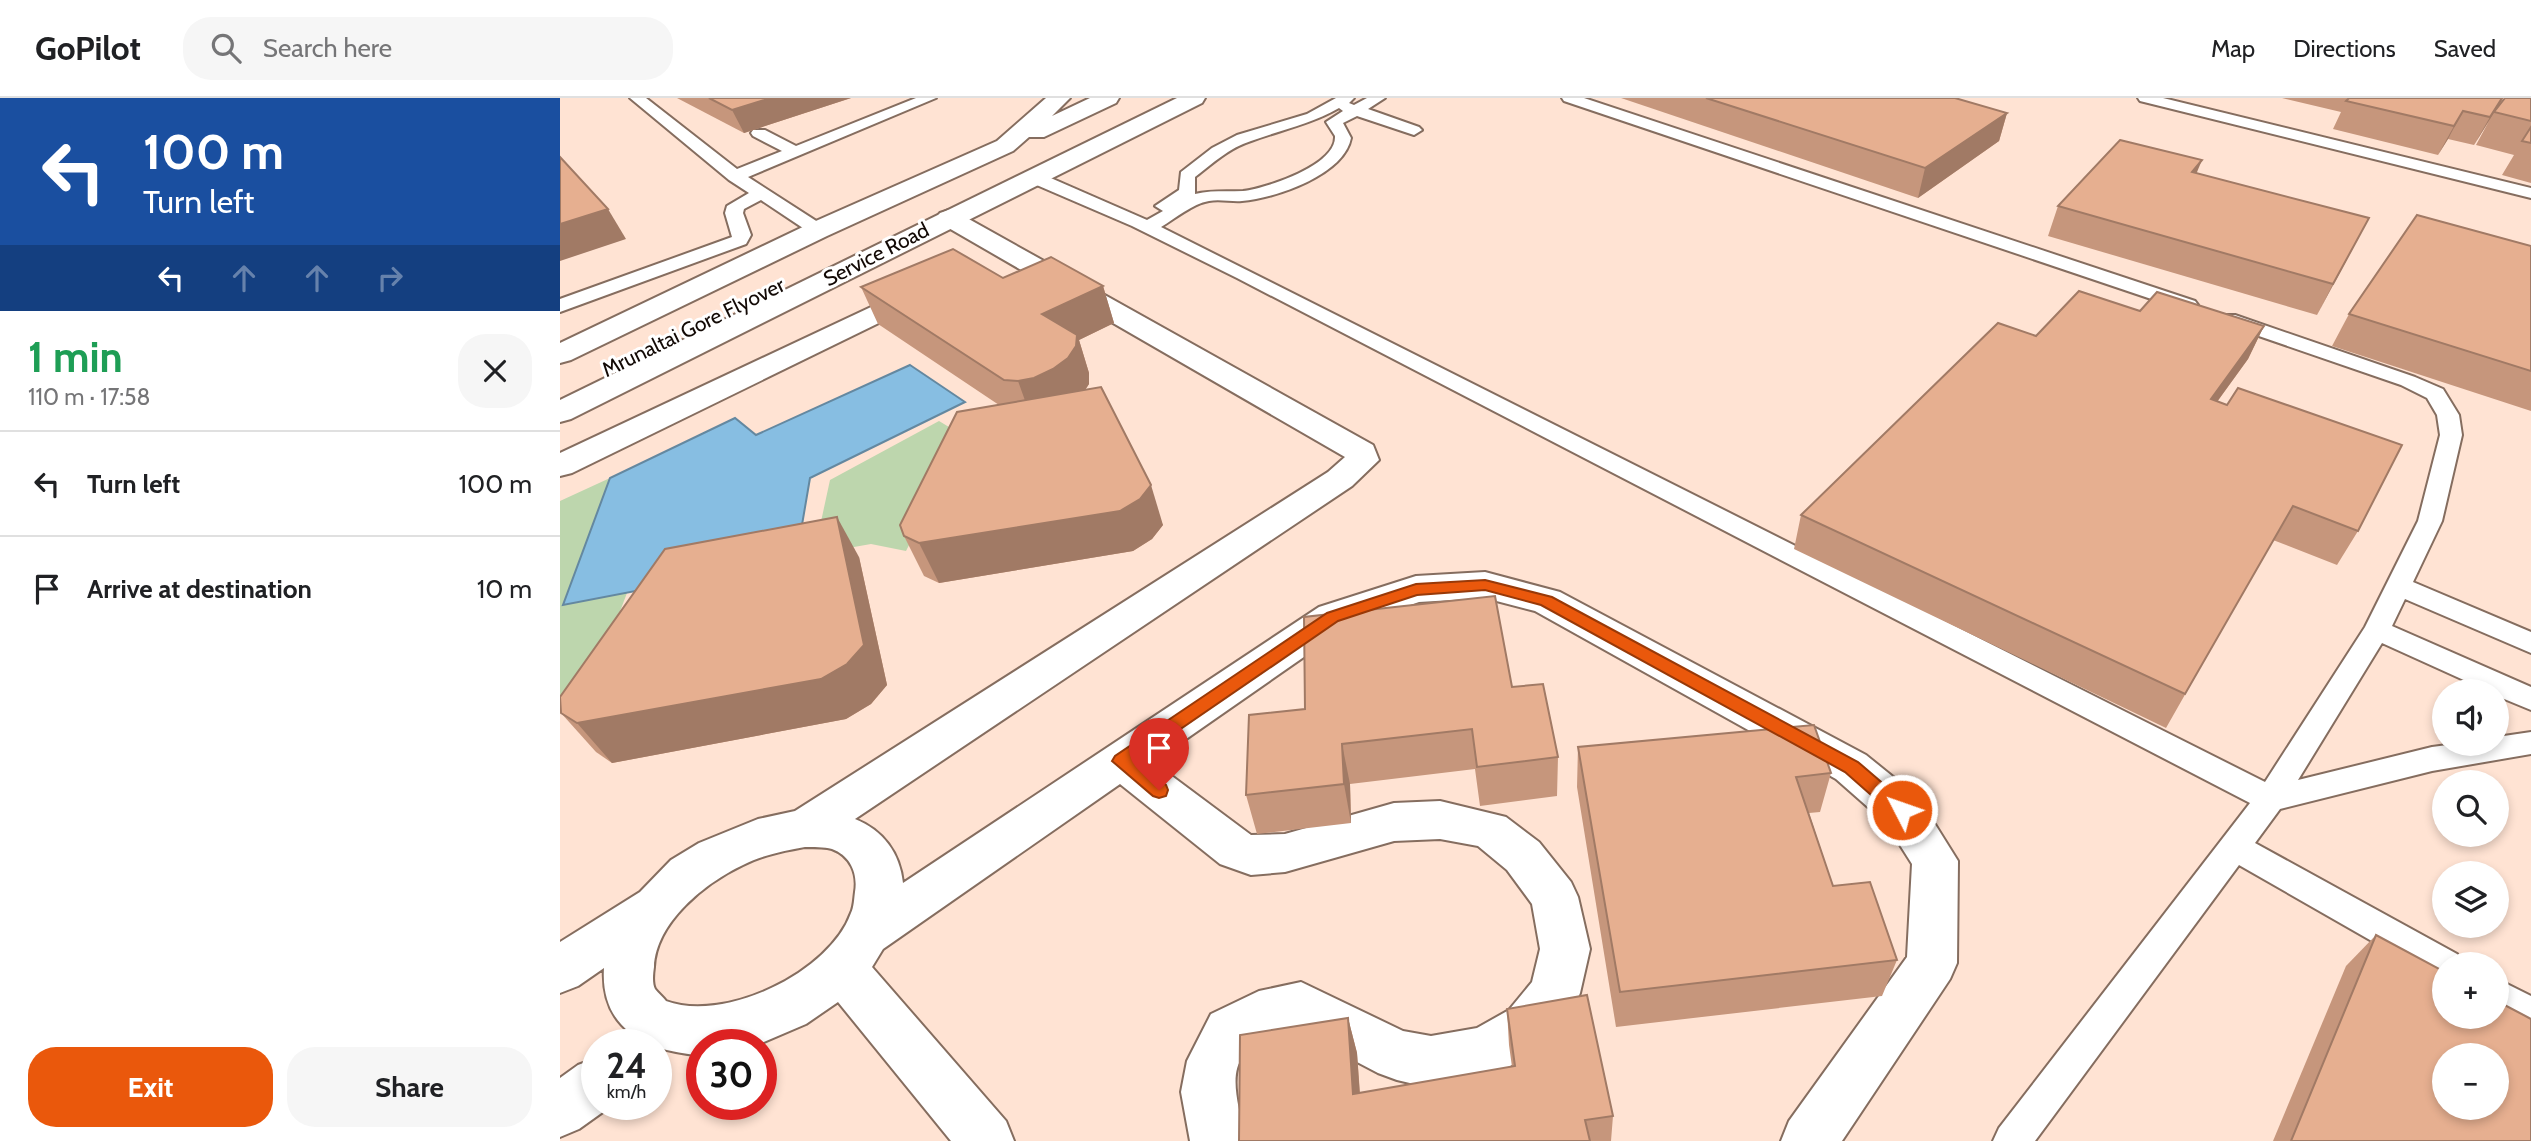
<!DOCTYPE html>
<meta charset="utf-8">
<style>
:root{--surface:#fff;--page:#f6f6f6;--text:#202124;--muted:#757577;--line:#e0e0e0;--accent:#ea580c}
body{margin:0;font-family:Cabin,sans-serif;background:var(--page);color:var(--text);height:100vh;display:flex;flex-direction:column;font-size:26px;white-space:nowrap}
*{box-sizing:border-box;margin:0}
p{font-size:23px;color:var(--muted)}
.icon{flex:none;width:38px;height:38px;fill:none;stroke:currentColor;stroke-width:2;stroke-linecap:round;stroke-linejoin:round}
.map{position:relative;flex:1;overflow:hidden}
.drawer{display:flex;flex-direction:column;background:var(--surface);width:560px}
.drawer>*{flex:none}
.guide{background:#1a4fa0;color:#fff;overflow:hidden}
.controls{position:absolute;left:1872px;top:581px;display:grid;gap:14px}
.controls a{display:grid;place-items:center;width:77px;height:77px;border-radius:50%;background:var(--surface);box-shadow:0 4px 10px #0003;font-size:35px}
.speed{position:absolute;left:21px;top:931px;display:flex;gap:14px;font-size:35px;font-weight:700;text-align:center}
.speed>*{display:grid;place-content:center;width:91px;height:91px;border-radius:50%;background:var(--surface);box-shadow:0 4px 10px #0003;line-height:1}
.speed small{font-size:18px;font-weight:400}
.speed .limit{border:10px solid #d22;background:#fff;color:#111}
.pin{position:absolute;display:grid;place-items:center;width:60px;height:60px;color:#fff;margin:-72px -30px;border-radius:50% 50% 50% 0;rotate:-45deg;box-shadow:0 0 7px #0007}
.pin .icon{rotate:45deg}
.me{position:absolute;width:77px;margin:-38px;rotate:311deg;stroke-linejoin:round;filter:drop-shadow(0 0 5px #0008)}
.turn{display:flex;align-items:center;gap:24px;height:147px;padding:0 28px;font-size:32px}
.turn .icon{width:91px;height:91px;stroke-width:2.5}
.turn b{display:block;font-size:49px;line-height:60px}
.lanes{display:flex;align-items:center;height:66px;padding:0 28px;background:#0003;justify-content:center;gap:35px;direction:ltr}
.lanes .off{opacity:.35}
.round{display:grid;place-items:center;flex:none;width:74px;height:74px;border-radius:28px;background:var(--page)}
.headline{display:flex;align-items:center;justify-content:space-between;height:119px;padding:0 28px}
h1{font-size:42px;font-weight:700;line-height:52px;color:#1e9e55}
.cta{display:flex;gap:14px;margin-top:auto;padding:14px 28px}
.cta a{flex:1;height:80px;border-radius:28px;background:var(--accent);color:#fff;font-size:28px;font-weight:700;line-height:80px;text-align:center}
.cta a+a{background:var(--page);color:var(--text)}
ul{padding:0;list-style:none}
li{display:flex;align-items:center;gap:21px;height:105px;padding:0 28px;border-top:2px solid var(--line)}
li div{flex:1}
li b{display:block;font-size:26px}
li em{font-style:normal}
header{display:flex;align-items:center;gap:42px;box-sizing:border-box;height:98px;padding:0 35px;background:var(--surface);border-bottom:2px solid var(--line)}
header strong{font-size:33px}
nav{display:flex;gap:38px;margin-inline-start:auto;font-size:24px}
.search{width:490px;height:63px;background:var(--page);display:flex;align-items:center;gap:18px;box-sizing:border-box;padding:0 24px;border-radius:28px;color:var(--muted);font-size:26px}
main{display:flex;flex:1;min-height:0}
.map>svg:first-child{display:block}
</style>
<header>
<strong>GoPilot</strong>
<div class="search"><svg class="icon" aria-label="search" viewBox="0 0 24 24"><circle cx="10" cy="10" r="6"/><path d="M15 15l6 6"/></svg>Search here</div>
<nav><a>Map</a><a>Directions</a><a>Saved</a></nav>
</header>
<main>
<section class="drawer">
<div class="guide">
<div class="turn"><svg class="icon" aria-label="left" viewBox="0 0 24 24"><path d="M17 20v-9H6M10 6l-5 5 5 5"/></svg><div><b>100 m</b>Turn left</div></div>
<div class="lanes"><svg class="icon" aria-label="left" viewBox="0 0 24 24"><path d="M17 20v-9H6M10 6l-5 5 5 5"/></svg><svg class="icon off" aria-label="ahead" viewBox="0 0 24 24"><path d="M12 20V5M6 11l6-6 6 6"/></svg><svg class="icon off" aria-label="ahead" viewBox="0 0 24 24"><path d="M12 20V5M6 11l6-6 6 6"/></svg><svg class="icon off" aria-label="right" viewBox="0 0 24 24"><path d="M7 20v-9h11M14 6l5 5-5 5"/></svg></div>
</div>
<div class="headline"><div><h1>1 min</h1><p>110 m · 17:58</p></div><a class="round"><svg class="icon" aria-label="close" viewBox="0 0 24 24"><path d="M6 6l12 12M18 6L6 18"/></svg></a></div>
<ul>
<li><svg class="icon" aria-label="left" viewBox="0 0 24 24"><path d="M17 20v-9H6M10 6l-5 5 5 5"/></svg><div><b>Turn left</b></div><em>100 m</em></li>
<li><svg class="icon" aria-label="arrive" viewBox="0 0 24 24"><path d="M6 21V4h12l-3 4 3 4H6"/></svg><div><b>Arrive at destination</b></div><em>10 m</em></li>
</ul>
<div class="cta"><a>Exit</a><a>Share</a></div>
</section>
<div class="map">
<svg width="1971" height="1043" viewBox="0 0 1971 1043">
<rect width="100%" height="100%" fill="#ffe3d3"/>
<!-- green -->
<g fill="#bdd6ad">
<polygon points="379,323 404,338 346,453 311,446 254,456 270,382"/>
<polygon points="50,380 3,506 67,495 25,605 0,611 0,403"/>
</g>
<!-- water -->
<polygon fill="#87bee2" stroke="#6488a0" stroke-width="2" points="350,267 405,304 250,380 236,462 3,507 50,380 175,320 196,337"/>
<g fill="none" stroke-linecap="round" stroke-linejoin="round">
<defs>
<g id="lane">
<polygon points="70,0 86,0 177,71 222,53 193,38 191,35 193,32 205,32 236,48 356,0 376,0 188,79 264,128 267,132 264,136 252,136 201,102 184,111 183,115 191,137 186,146 0,214 0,201 172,139 165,115 167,108 189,95 169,82"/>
<path d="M 776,0 L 794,0 L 789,5 L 794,7 L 807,0 L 825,0 L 808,11 L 859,29 L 862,32 L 854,37 L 797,18 L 783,25 L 791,40 C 784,77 716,100 682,103 C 672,104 660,101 649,103 C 632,106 616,120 601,129 L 1705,684 L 1805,529 L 1858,423 L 1880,337 L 1877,317 L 1867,300 L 1841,287 L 1661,225 L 1658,221 L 1661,217 L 1675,217 L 1855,279 L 1883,291 L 1899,317 L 1902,337 L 1882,423 L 1853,484 L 1971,534 L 1971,555 L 1845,501 L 1832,528 L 1971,589 L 1971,612 L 1937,598 L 1937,593 L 1928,593 L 1822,545 L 1738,682 L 1872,649 L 1895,646 L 1937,646 L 1937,639 L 1971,634 L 1971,656 L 1872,673 L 1720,711 L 1695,745 L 1897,856 L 1902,866 L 1885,866 L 1885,882 L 1873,878 L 1679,767 L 1475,1043 L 1433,1043 L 1439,1030 L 1690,705 L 677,180 L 572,128 L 465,82 L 463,78 L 471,73 L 477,74 L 587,122 L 603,113 L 595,108 L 619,92 L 621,74 L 652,50 L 677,37 L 747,16 ZM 779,10 L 783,13 L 766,24 L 775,38 C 777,67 707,90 683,93 C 666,94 651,92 635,96 L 635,79 C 653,65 669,50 691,43 C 721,32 751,26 779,10 Z"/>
<polygon points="1002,0 1024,0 1635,203 1638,207 1635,211 1621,211 1004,3"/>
<polygon points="1578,0 1603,0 1971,90 1971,100 1580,3"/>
<polygon points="1937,881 1971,898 1971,932 1937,915"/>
</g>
<g id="street">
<path d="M 389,112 L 398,115 L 813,347 L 819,362 L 792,388 L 295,721 C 323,732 340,755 343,785 L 759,509 L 856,478 L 925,474 L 1000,494 L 1306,657 L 1358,699 L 1398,763 L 1397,865 L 1390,881 L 1282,1043 L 1221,1043 L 1229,1023 L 1347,859 L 1352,766 L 1326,725 L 1276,681 L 975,513 L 925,500 L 859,504 L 787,529 L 593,664 L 691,737 L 725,736 L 834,705 L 880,703 L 946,719 L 979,744 L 1011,784 L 1018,799 L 1030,851 L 1020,895 L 1013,912 L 985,946 L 944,972 L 925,979 L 871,990 L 837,982 L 818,975 L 738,933 C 661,949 671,977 686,1043 L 630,1043 L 621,994 L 627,963 L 651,916 L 699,893 L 741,884 L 843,933 L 871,938 L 917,930 L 949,912 L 972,884 L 980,851 L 972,806 L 947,772 L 918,748 L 880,741 L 834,743 L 725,774 L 691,777 L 660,766 L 560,686 L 323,851 L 312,869 L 446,1023 L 454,1043 L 391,1043 L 278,904 L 246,926 L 197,947 L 142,947 L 142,956 L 138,957 C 87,953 40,931 44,870 L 18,888 L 0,895 L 0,844 L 80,794 L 111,762 L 139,745 L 198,721 L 235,713 L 768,374 L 785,359 L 380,125 L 376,120 L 380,115 ZM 245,749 C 253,749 264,749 272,751 C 291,758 298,776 295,794 C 294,801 294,809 291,815 C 270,874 165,925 106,903 C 103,899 98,895 95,891 C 92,885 93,876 94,869 C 96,824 145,785 183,767 C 202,757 224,753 245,749 Z"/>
<polygon points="360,186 370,188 374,194 370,200 12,375 0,378 0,355"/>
<polygon points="37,960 37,1006 54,1006 19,1031 0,1039 0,980 18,967"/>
</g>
<g id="secondary">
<polygon points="486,0 510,0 492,18 530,0 559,0 556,5 484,39 469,39 453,53 267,138 11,262 0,265 0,245 249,126 437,43"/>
<polygon points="617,0 645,0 642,5 11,321 0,324 0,302"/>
</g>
</defs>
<!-- lane casing -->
<use href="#lane" stroke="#856d5f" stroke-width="4"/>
<!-- street casing -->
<use href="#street" stroke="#856d5f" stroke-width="4"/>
<!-- secondary casing -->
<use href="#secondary" stroke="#856d5f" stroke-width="4"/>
<!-- lane -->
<use href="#lane" fill="#fff" fill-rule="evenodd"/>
<!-- street -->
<use href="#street" fill="#fff" fill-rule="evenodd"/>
<!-- secondary -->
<use href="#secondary" fill="#fff" fill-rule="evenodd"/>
</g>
<!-- wall -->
<g fill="#c6967c">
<polygon points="117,0 291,0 184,35"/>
<polygon points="1061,0 1395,0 1447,15 1439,43 1358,100"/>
<polygon points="1722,0 1943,0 1938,9 1971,0 1971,85 1942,77 1954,57 1916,47 1929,23 1914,47 1888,41 1878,57 1773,31 1781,14"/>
<polygon points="1637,76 1809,120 1757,217 1488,138 1498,108"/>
<polygon points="1971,148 1971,313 1772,248 1789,216"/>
<polygon points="443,180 543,188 554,225 519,242 529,275 529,286 525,292 603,427 592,441 573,453 379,485 364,478 344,438 439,307 318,226 301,189"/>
<polygon points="1580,213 1704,228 1688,261 1657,304 1798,433 1777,467 1713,442 1606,630 1234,451 1241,417 1476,238"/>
<polygon points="299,459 327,587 311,606 286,621 52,665 36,654 1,615"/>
<polygon points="952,589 998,659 997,698 920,708 915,671 790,686 791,725 697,736 686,697 689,617"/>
<polygon points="1018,649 1271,675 1260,714 1249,715 1273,788 1337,862 1322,898 1056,929 1017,689"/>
<polygon points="1816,837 1971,1043 1713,1043 1786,868"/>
<polygon points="947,911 1053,1018 1051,1043 679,1043 788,920 797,955 800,995 952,969 949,947"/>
</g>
<!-- shaded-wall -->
<g fill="#a17a65">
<polygon points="211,0 291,0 184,35 172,12"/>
<polygon points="1942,0 1943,0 1914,47 1930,19"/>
<polygon points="1903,13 1888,41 1878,57 1894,28"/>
<polygon points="1447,15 1439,43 1358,100 1365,70"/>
<polygon points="1642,62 1630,91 1632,74"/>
<polygon points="48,111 66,141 0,163 0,126"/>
<polygon points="1809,120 1793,150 1757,217 1773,186"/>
<polygon points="543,188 554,225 519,242 529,275 529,286 521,298 472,322 458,283 482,216"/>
<polygon points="1704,228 1688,261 1635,334 1651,301"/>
<polygon points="591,387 603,427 592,441 573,453 379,485 359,445"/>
<polygon points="277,419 299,459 327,587 311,606 286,621 52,665 17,625"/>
<polygon points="782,646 790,686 791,725 784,686"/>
<polygon points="788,920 797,955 802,1030 793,996"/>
</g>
<!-- building -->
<g fill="#e6af90" stroke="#a17a65" stroke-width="2" fill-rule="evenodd">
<polygon points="149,0 211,0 172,12"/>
<polygon points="1146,0 1395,0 1447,15 1365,70"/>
<polygon points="1789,0 1942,0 1930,19 1903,13 1894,28 1786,3"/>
<polygon points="1945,0 1971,0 1971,23 1934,14"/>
<polygon points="1971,29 1971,45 1962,43"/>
<polygon points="1560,42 1642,62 1632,74 1809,120 1773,186 1498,108"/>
<polygon points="0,59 48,111 0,126"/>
<polygon points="1857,117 1971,148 1971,273 1789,216"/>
<polygon points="393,151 443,180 491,159 543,188 482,216 517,237 516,248 508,260 493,271 474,280 458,283 444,282 301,189"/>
<polygon points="1519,193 1580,213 1597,194 1704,228 1651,301 1667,307 1678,290 1842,347 1798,433 1733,408 1625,596 1241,417 1438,225 1476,238"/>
<polygon points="541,289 591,387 580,401 560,413 359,445 344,438 340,427 397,314"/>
<polygon points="277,419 304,547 287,566 261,581 17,625 1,615 0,599 105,451"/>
<polygon points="935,498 952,589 983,586 998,659 917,669 912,631 782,646 784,686 686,697 689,617 745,611 744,519"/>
<polygon points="1254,627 1271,675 1236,679 1273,788 1310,784 1337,862 1060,894 1018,649"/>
<path d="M 1816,837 L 1885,874 L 1885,919 L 1937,919 L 1937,903 L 1971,921 L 1971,1043 L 1731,1043 ZM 1885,957 L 1937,957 L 1937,1010 L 1885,1010 Z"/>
<polygon points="1027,897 1053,1018 1025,1022 1030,1043 679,1043 680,937 788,920 793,996 955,968 947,911"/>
</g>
<!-- route -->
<polygon fill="#ea580c" stroke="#983908" stroke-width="2" points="925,482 992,499 1016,512 1298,664 1348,707 1351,712 1348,718 1342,720 1335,718 1285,674 981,507 925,492 857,497 778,523 574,663 606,687 608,692 606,698 599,700 593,698 552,663 555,658 767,515 856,486"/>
<g text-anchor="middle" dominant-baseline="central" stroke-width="6" stroke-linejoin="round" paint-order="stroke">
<!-- far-street labels -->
<g font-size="21" fill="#120905" stroke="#fff">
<text transform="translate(316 156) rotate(-27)">Service Road</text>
<text transform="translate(133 229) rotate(-26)">Mrunaltai Gore Flyover</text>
</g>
</g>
</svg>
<div class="controls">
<a><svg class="icon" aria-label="sound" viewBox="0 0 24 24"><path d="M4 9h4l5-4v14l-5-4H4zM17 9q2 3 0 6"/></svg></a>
<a><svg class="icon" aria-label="search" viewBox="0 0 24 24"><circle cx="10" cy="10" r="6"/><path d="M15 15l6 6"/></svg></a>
<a><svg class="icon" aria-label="layers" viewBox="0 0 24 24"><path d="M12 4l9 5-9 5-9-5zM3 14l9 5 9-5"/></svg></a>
<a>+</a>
<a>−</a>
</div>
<div class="speed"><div>24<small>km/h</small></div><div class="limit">30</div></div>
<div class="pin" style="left:599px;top:692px;background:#d93025"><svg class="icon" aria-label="arrive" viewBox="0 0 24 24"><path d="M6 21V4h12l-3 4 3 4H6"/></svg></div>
<svg class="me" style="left:1342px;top:712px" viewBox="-20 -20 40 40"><circle r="17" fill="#ea580c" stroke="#fff" stroke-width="3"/><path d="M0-11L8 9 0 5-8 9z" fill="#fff"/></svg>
</div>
</main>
